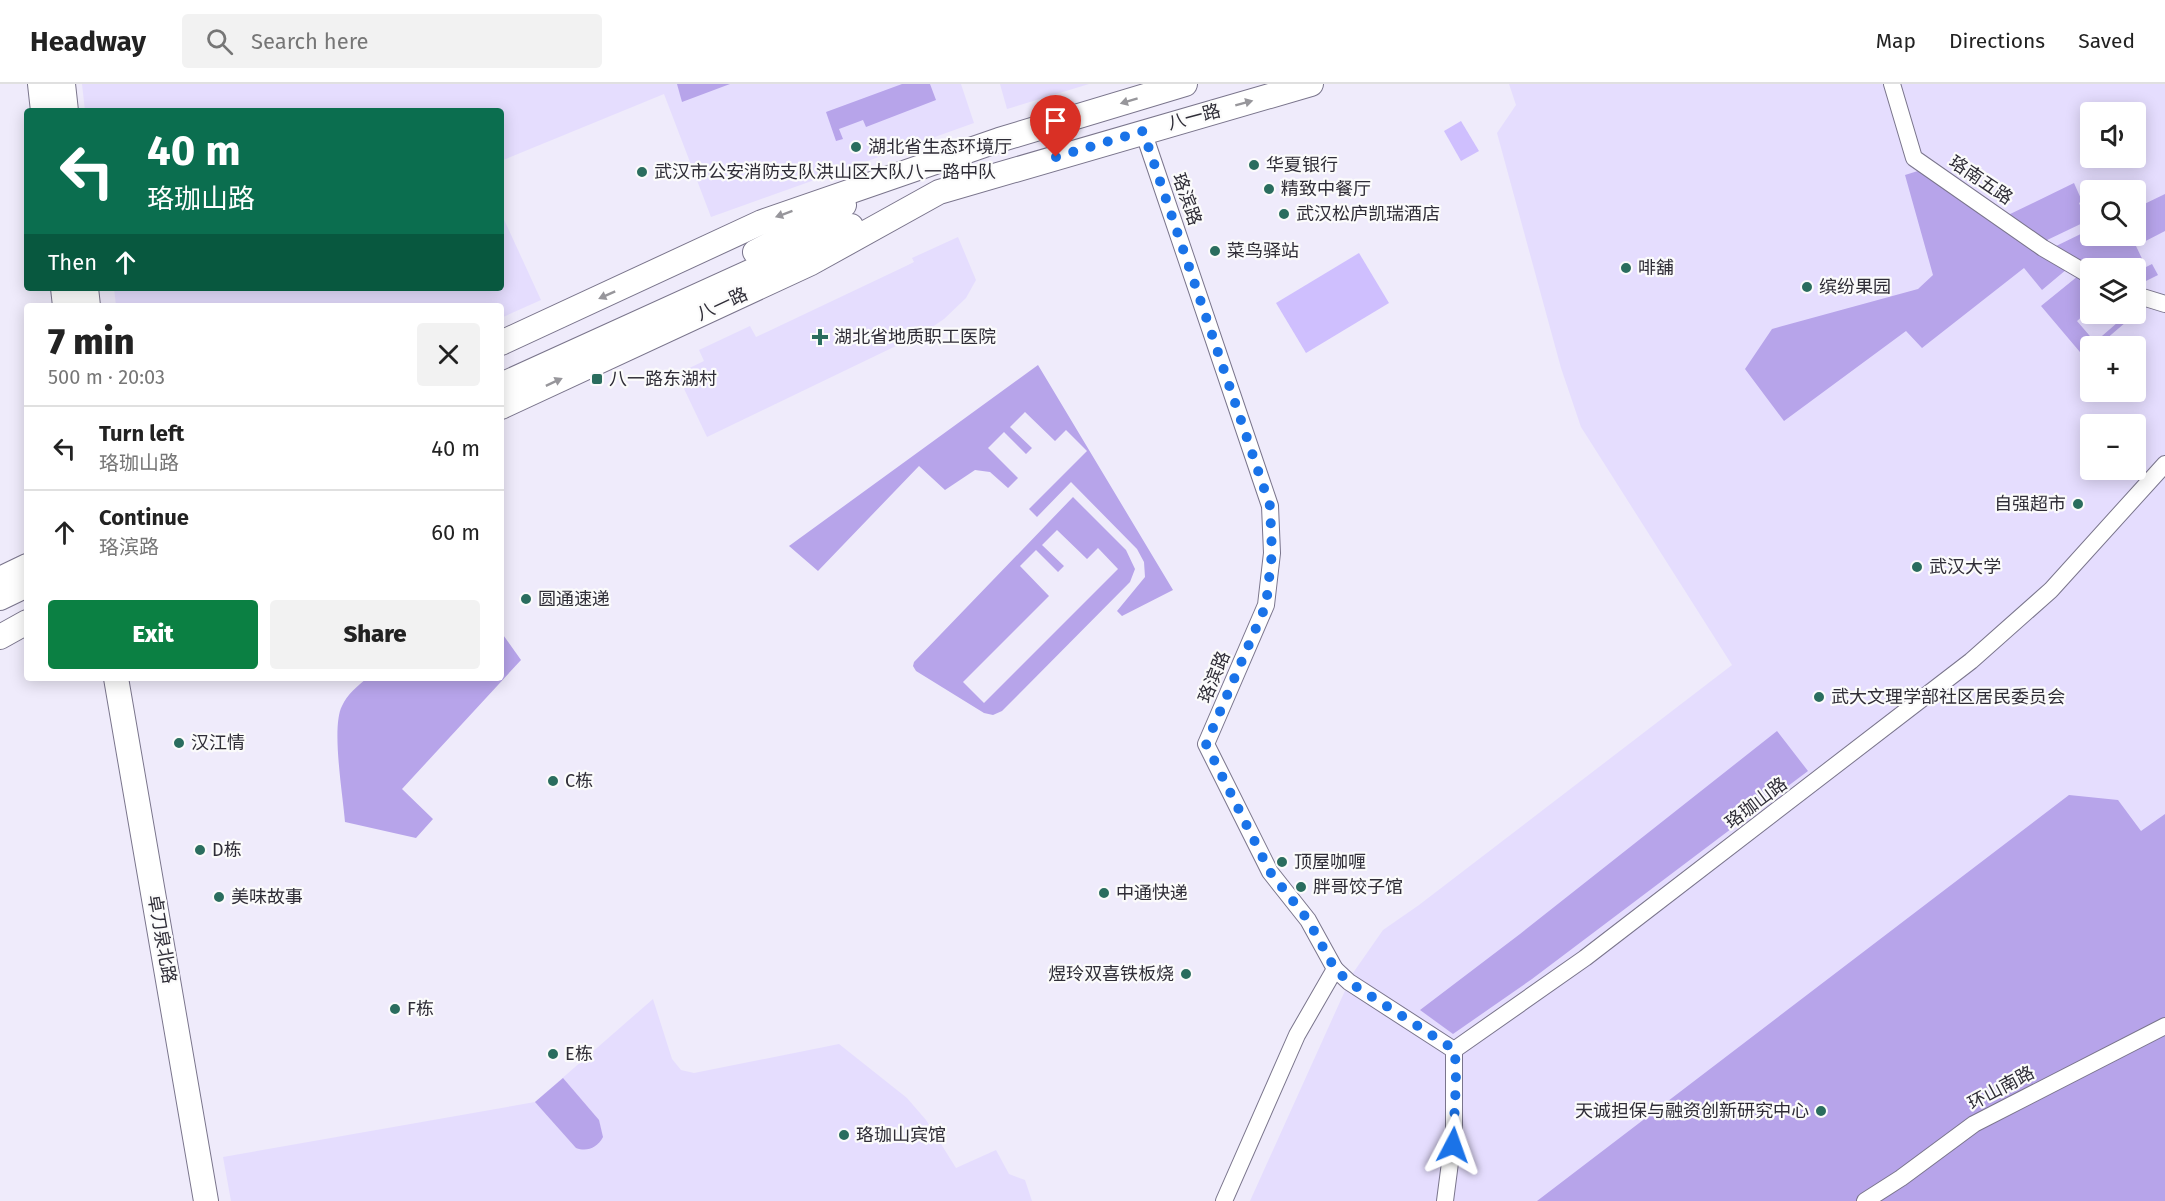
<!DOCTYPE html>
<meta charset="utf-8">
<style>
:root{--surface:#fff;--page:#f2f2f2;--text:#222;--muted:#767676;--line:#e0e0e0;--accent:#0b8043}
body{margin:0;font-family:"Fira Sans","Noto Sans SC",sans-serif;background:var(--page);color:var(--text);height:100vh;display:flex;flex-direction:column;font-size:22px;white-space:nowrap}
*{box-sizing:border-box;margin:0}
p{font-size:20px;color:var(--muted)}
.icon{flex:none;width:33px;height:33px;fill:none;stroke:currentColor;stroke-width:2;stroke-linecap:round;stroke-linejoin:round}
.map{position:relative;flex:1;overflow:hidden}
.panel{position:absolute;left:24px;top:219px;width:480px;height:378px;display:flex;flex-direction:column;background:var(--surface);border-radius:6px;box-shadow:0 3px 15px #0003}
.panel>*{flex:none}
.guide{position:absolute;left:24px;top:24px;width:480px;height:183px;border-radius:6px;box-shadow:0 3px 15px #0003;background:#0b6e4f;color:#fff;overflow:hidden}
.fabs{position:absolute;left:2080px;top:18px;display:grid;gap:12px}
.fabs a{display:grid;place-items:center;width:66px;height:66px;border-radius:6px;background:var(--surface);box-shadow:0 3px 15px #0003;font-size:30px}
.pin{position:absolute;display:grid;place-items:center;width:51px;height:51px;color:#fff;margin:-62px -26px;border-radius:50% 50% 50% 0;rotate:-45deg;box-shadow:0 0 6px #0007}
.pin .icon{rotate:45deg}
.me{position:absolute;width:66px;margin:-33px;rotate:4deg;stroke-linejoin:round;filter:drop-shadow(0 0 4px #0008)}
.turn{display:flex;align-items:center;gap:21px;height:126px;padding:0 24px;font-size:27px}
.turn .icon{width:78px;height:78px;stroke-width:2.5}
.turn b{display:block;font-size:42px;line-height:51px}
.then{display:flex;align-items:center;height:57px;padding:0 24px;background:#0003;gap:12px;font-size:22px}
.round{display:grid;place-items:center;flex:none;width:63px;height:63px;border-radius:6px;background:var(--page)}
.headline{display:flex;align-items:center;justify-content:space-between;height:102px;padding:0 24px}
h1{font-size:36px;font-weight:800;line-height:45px}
.cta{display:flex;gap:12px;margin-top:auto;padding:12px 24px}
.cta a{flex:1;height:69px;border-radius:6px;background:var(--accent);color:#fff;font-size:24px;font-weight:800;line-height:69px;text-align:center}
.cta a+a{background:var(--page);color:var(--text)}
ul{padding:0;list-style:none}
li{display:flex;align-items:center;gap:18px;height:84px;padding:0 24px;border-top:2px solid var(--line)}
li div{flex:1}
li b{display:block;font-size:22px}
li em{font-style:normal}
header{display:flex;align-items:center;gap:36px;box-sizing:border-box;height:84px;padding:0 30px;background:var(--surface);border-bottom:2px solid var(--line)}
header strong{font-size:28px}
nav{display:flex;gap:33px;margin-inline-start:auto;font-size:21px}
.search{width:420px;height:54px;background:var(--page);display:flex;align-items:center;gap:15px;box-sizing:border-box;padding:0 21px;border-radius:6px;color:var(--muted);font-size:22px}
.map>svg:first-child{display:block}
</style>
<header>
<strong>Headway</strong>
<div class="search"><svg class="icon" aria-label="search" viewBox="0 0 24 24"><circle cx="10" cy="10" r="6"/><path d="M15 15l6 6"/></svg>Search here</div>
<nav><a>Map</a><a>Directions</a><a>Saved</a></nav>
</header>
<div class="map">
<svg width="2165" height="1117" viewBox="0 0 2165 1117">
<rect width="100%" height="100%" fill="#efebfb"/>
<!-- built -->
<g fill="#e5ddfe" fill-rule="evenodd">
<polygon points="82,0 961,0 974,39 711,133 664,10 501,77 501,27 85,27"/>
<polygon points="1000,0 1089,0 1007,25"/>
<path d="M 1509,0 L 2165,0 L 2165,1117 L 1250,1117 L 1353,889 L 1383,846 L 1419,821 L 1732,581 L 1581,343 L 1561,284 L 1497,49 L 1516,21 ZM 2091,28 L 2136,28 L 2136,74 L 2091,74 ZM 2091,106 L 2136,106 L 2136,152 L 2091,152 ZM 2091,184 L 2136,184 L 2136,230 L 2091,230 ZM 2091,262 L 2136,262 L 2136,308 L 2091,308 ZM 2091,340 L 2136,340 L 2136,386 L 2091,386 Z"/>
<polygon points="501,129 541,216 501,234 501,222 116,222 114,204 501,204"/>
<polygon points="958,153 976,196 966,214 944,235 925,248 707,353 677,290 704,277 699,266 750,242 756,253 906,182 914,178 912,174"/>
<polygon points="653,915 672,975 681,986 694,989 839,960 907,1014 926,1036 956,1084 996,1066 1009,1090 1025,1096 1032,1117 231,1117 223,1073 535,1018"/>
</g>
<!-- green -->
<g fill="#cfbffe">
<polygon points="1461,37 1479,67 1461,77 1444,47"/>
<polygon points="1359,169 1389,219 1306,269 1276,219"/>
</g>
<!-- forest -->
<g fill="#b7a4ea" fill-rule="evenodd">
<polygon points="677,0 730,0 682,18"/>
<polygon points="902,0 930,0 936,16 866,43 863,36 839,45 843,55 836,57 826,28"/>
<polygon points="1921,86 2067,185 2042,206 2024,184 1922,264 1906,247 1784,337 1745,285 1772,245 1918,205 1933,191 1905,91"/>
<polygon points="2074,99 2082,117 2079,119 2084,131 2088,129 2091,135 2043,158 2006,132"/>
<polygon points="2165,110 2165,147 2136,162 2146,183 2152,180 2158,191 2136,202 2136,184 2091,184 2052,164 2091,145 2091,152 2136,152 2136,124"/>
<polygon points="2078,192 2091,197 2091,225 2077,237 2095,258 2117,239 2109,230 2136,230 2136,216 2147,220 2098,262 2091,262 2091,269 2085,274 2041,222"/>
<polygon points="1038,281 1173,506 1122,532 1117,527 1145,493 1144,478 1137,465 1071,398 1037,433 1029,425 1087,367 1066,346 1055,357 1025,328 1010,343 1032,364 1026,370 1004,348 988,364 1018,394 1008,404 990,388 975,386 945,406 919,382 818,487 789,462"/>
<path d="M 1073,413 L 1126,466 L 1135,485 L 1130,498 L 1002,627 L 993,631 L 984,629 L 916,587 L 913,582 L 914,578 ZM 1057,446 L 1087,475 L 1098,464 L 1118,485 L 984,619 L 963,598 L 1049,512 L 1020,482 L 1036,466 L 1058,488 L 1064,482 L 1042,461 Z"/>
<path d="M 501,548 L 521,576 L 402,705 L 433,735 L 416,754 L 345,738 C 343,711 331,643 342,622 C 347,610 358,602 367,594 L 501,594 Z"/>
<polygon points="1777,647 1808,687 1532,895 1453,950 1420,926 1520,850"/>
<polygon points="2069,711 2118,716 2141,747 2165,730 2165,1117 1537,1117"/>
<path d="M 563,994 L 599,1036 L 603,1053 C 597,1064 587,1068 576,1064 L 535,1018 Z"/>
</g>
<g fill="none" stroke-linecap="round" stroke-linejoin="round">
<defs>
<g id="street">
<polyline points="1892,0 1914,74 2043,164 2091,192"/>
<polyline points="1143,47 1270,422 1272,469 1266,521 1206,660 1270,788 1308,836 1335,885 1297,951 1224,1117"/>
<polyline points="2136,211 2165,220"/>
<polyline points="1335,885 1349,898 1454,966"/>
<polyline points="1454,966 1585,874 1971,577 2051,506 2165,380"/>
<polyline points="1445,1117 1454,1048 1454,966"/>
<polyline points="1865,1117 1901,1094 1974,1040 2165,942"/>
</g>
<g id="secondary">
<polyline points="40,0 43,27"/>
<polyline points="63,0 66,27"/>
<polyline points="755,168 844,121"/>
<polyline points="63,204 65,222"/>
<polyline points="86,204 88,222"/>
<polyline points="501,259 762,138 999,56 1185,0"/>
<polyline points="501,301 851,142"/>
<polyline points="501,323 811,179 939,108 1311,0"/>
<polyline points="0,495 27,482"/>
<polyline points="0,514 27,501"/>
<polyline points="0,553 27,538"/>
<polyline points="116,594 206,1117"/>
</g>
</defs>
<!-- street casing -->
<use href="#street" stroke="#7a758c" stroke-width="18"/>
<!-- secondary casing -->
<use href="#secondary" stroke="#7a758c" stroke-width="26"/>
<!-- street -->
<use href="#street" stroke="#fff" stroke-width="16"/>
<!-- secondary -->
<use href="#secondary" stroke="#fff" stroke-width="24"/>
</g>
<!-- one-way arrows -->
<defs><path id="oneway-solid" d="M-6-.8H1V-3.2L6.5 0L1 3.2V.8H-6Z" transform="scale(1.5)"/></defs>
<g fill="#97969b">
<use href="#oneway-solid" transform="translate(1129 17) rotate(163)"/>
<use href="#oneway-solid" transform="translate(1244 19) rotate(-15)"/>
<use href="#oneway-solid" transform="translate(784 130) rotate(160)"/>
<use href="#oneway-solid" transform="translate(607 211) rotate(156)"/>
<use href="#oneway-solid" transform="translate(554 298) rotate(-25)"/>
</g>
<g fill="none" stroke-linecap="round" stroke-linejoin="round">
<!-- route -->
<polyline stroke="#1a73e8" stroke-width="10" stroke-dasharray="0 18" points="1056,73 1143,47 1270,422 1272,469 1266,521 1206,660 1270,788 1308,836 1335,885 1349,898 1455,966 1456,997 1453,1061"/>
</g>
<!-- markers -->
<g fill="#2a6d5e" stroke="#fbfbfb" stroke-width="2">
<circle cx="856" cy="63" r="6"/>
<circle cx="1254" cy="81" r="6"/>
<circle cx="642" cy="88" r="6"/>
<circle cx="1269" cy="105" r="6"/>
<circle cx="1284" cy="130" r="6"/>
<circle cx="1215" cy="167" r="6"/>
<circle cx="1626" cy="184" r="6"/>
<circle cx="1807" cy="203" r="6"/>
<path d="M817 244h6v6h6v6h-6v6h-6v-6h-6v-6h6z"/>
<rect x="591" y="289" width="12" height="12" rx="3"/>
<circle cx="2078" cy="420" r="6"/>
<circle cx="1917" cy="483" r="6"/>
<circle cx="526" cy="515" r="6"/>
<circle cx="1819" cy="613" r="6"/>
<circle cx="179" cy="659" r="6"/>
<circle cx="553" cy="697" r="6"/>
<circle cx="200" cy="766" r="6"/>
<circle cx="1282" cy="778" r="6"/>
<circle cx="1301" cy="803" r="6"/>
<circle cx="1104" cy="809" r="6"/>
<circle cx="219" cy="813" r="6"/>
<circle cx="1186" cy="890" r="6"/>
<circle cx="395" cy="925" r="6"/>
<circle cx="553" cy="970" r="6"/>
<circle cx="1821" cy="1027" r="6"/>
<circle cx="844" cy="1051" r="6"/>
</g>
<g text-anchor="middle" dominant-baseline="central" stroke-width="4.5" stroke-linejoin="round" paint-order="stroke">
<!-- street labels -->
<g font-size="18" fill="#2f2d37" stroke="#fbfbfb">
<text transform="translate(1194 33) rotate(-15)">八一路</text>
<text transform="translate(1981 96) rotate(34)">珞南五路</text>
<text transform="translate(1187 115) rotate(71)">珞滨路</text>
<text transform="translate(722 220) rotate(-25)">八一路</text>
<text transform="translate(1214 593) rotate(-67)">珞滨路</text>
<text transform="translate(1756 719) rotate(-37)">珞珈山路</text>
<text transform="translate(162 855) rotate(80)">卓刀泉北路</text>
<text transform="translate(2001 1004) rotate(-28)">环山南路</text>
</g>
<!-- poi labels -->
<g font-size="18" fill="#2f2d37" stroke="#fbfbfb" text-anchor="start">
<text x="868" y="63">湖北省生态环境厅</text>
<text x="1266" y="81">华夏银行</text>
<text x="654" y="88">武汉市公安消防支队洪山区大队八一路中队</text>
<text x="1281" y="105">精致中餐厅</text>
<text x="1296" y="130">武汉松庐凯瑞酒店</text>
<text x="1227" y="167">菜鸟驿站</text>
<text x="1638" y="184">啡舖</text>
<text x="1819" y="203">缤纷果园</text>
<text x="834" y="253">湖北省地质职工医院</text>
<text x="609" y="295">八一路东湖村</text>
<text x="2066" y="420" text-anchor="end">自强超市</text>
<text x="1929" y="483">武汉大学</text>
<text x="538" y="515">圆通速递</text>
<text x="1831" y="613">武大文理学部社区居民委员会</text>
<text x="191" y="659">汉江情</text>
<text x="565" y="697">C栋</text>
<text x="212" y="766">D栋</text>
<text x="1294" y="778">顶屋咖喱</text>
<text x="1313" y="803">胖哥饺子馆</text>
<text x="1116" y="809">中通快递</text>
<text x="231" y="813">美味故事</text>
<text x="1174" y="890" text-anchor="end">煜玲双喜铁板烧</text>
<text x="407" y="925">F栋</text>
<text x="565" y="970">E栋</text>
<text x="1809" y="1027" text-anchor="end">天诚担保与融资创新研究中心</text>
<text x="856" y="1051">珞珈山宾馆</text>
</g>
</g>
</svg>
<div class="fabs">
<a><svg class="icon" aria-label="sound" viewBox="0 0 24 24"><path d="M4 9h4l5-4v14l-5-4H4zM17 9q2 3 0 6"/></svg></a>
<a><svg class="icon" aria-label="search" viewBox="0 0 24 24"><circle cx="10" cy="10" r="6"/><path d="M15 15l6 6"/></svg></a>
<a><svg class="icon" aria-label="layers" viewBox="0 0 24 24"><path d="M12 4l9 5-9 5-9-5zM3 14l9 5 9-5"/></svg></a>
<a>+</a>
<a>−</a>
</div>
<div class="pin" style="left:1056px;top:73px;background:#d93025"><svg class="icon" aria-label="arrive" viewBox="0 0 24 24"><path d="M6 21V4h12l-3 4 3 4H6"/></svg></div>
<svg class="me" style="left:1453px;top:1061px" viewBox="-20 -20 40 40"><path d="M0-17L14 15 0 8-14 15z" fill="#1a73e8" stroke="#fff" stroke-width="4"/></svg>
<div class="guide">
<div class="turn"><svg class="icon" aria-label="left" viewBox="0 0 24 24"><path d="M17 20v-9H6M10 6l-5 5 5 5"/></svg><div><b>40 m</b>珞珈山路</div></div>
<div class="then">Then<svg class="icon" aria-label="ahead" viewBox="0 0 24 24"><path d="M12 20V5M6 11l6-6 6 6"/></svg></div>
</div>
<section class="panel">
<div class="headline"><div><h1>7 min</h1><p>500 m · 20:03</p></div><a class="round"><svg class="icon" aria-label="close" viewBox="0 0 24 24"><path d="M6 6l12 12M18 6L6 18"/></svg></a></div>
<ul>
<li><svg class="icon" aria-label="left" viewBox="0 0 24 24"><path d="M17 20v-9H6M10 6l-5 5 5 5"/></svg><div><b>Turn left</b><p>珞珈山路</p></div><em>40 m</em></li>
<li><svg class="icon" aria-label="ahead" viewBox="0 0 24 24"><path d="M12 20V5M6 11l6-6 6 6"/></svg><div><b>Continue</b><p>珞滨路</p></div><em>60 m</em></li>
</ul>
<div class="cta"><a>Exit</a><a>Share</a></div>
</section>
</div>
